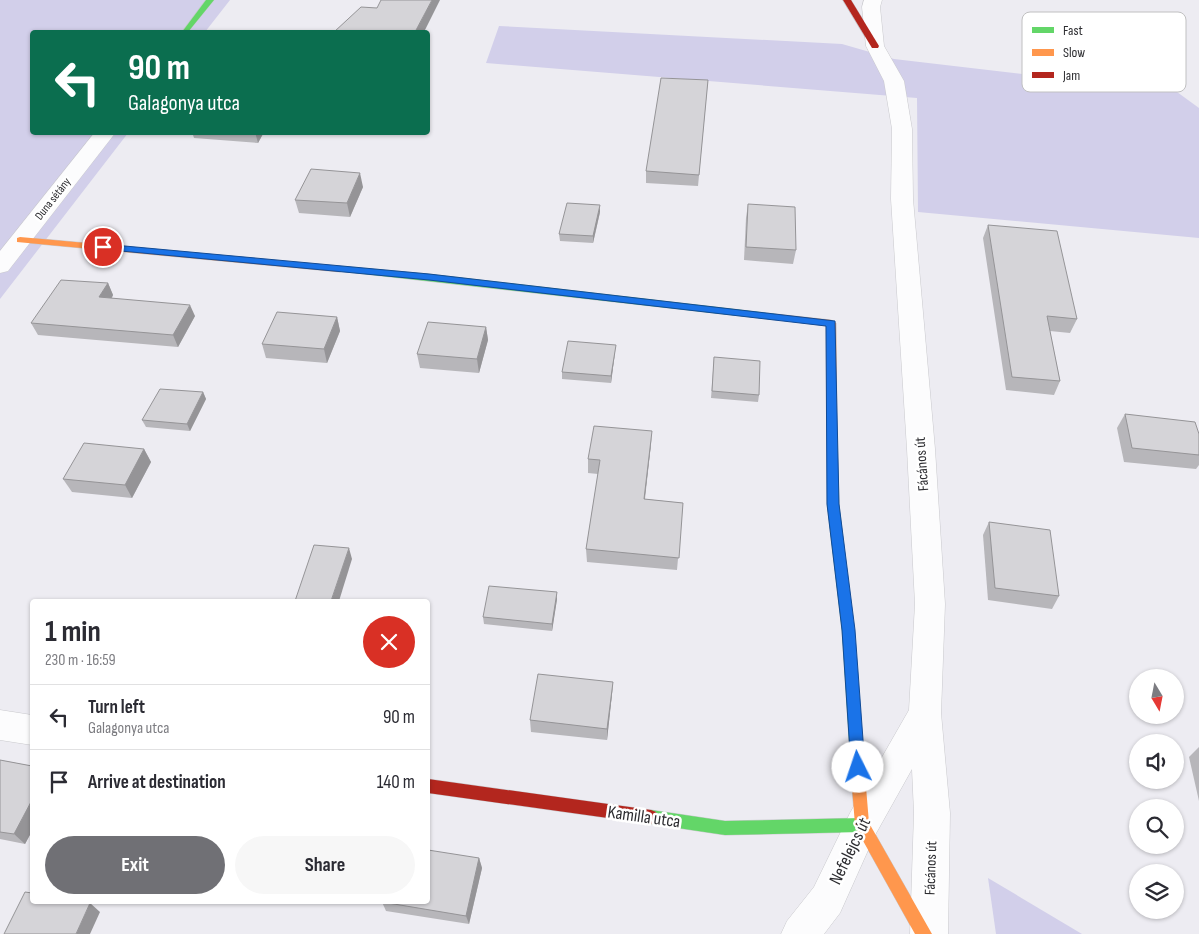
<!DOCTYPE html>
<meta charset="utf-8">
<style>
:root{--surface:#fff;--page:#f7f7f7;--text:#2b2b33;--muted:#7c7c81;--line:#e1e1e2;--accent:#707075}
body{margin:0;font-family:"Sofia Sans Condensed",sans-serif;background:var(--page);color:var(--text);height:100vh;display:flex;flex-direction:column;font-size:19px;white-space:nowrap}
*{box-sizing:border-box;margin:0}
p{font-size:16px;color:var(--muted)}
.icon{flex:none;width:28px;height:28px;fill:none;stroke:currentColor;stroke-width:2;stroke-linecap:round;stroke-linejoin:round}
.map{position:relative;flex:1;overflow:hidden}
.drawer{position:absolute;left:30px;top:599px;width:400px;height:305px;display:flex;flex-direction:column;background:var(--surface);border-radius:5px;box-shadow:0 1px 4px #0004}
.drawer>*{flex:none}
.top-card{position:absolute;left:30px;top:30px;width:400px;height:105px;border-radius:5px;box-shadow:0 1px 4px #0004;background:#0b6e4f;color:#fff;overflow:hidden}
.needle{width:32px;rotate:170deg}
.fabs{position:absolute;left:1129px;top:669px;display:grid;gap:10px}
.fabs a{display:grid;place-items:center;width:55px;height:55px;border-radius:50%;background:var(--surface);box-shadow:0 1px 4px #0004;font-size:25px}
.pin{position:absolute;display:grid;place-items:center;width:42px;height:42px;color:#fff;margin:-21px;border:2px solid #fff;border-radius:50%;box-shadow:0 1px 5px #0007}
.me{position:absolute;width:55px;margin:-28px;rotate:356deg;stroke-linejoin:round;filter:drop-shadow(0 0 4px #0008)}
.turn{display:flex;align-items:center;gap:18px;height:105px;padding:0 15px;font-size:22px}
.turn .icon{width:65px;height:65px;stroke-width:2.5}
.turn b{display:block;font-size:35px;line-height:42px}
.round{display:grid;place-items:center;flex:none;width:52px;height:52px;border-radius:26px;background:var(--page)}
.headline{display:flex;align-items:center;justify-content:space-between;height:85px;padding:0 15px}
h1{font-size:30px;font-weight:700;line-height:38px}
.action{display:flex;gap:10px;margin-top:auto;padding:10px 15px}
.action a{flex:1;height:58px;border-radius:30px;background:var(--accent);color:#fff;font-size:20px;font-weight:700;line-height:58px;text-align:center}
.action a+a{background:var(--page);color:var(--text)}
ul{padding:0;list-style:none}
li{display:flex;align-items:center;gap:15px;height:65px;padding:0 15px;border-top:1px solid var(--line)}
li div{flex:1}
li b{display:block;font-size:19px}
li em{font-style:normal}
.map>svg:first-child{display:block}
</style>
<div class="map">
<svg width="1199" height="934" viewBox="0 0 1199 934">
<rect width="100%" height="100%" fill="#edecf2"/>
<!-- green -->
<g fill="#d2cfea">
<polygon points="0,0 230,0 205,32 32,32 32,132 128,133 0,299"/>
<polygon points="499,26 842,44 894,59 1177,92 1199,108 1199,238 918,212 917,98 486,63"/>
<polygon points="988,878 1082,934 996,934"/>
</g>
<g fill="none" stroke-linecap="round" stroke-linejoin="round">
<defs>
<g id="street">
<polygon points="864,0 882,0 880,7 884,46 904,81 912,129 913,199 935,449 945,604 941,713 950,813 948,934 910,934 914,813 912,769 874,837 840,913 824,934 781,934 787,921 814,887 850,813 909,710 915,604 907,449 891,199 892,129 884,81 866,46 862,7"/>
<polygon points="95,132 116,132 8,271 0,273 0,251"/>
<polygon points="0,710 32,715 32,745 0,740"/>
</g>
<g id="fast">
<polygon points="206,0 214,0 188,32 182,32"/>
<polygon points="340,266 429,274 776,314 781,317 776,320 337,271 335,269"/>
<polygon points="832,429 837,433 839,504 854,631 866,787 864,792 859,794 854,792 852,787 842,631 827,504 827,433"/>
<polygon points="651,810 725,821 862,818 867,820 869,825 867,830 862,832 725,835 651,824 646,822 644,817 646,812"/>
</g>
<g id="slow">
<polygon points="20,237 340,266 345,269 340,272 17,242 17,238"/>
<polygon points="776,314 831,320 836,323 837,433 836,436 832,437 827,433 826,326 772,319 771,317"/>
<polygon points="859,780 864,782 866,787 869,823 932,934 915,934 857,830 855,825 852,787 854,782"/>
</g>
<g id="jam">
<polygon points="843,0 851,0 879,46 878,48 872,48"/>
<polygon points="428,779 651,810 656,812 658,817 656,822 651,824 428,793"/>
</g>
</defs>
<!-- street casing -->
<use href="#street" stroke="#c9c9cd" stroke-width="1"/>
<!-- fast casing -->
<use href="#fast" stroke="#c9c9cd" stroke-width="1"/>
<!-- slow casing -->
<use href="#slow" stroke="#c9c9cd" stroke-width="1"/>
<!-- jam casing -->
<use href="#jam" stroke="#c9c9cd" stroke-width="1"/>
<!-- street -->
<use href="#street" fill="#fcfcfd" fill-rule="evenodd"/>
<!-- fast -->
<use href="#fast" fill="#63d668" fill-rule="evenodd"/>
<!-- slow -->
<use href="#slow" fill="#ff974d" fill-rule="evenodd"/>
<!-- jam -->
<use href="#jam" fill="#b3261e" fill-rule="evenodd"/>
</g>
<!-- wall -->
<g fill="#b7b6ba">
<polygon points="708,80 698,186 646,183 646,171"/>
<polygon points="192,132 264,132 258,143 194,138"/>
<polygon points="363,187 350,217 299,213 295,200"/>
<polygon points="748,204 796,250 793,264 744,260 746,218"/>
<polygon points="600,212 593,243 560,241 559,234"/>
<polygon points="988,225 1077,319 1070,333 1050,331 1060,381 1054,395 1006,390 983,238"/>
<polygon points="108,283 113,295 112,298 195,316 178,347 38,335 31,323"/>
<polygon points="337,317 340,331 327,363 266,358 262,344"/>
<polygon points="486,327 488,340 479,373 420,368 417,354"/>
<polygon points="615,352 611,383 562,379 562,372"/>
<polygon points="714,357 759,395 758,402 711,398"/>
<polygon points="203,392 206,399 190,431 146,427 142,420"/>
<polygon points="1125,414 1199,434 1199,465 1196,469 1124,462 1117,428"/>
<polygon points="651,444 645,499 683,503 677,570 587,562 586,549 598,474 588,473 588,459"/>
<polygon points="144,449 151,462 132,498 72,492 63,479"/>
<polygon points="989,522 1059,596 1052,609 988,600 983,535"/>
<polygon points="557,599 552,631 484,624 483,617"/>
<polygon points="613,682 612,694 607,740 531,732 530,720"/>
<polygon points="1199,747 1199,801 1189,757"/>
<polygon points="0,760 32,766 32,831 25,844 0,839"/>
<polygon points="479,858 482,868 469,924 386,911 382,902"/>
</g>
<!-- shaded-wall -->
<g fill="#959497">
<polygon points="432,0 440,0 424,32 415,32"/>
<polygon points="255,132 264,132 258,143"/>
<polygon points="360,173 363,187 350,217 347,203"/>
<polygon points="600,205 600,212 593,243 593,236"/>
<polygon points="108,283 113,295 105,309 99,297"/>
<polygon points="190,305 195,316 178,347 173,335"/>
<polygon points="337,317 340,331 327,363 324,349"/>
<polygon points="486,327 488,340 479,373 477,359"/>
<polygon points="616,345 615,352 611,383 611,376"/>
<polygon points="203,392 206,399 190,431 187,424"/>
<polygon points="652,431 651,444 643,513 644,499"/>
<polygon points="144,449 151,462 132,498 125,485"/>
<polygon points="349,548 352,559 339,601 331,601"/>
<polygon points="557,592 557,599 552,631 552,624"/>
<polygon points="613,682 612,694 607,740 607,729"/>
<polygon points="32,800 32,831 25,844 14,834"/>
<polygon points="479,858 482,868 469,924 466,916"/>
<polygon points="90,903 100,912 90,934 76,934"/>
</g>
<!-- building -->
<g fill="#d5d4d8" stroke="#959497">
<polygon points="381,0 432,0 415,32 334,32 361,7 377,8"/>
<polygon points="661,78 708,80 699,175 646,171"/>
<polygon points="311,169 360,173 347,203 295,200"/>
<polygon points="567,203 600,205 593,236 559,234"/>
<polygon points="748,204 795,207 796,250 746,247"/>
<polygon points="988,225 1057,231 1077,319 1047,316 1060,381 1012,377"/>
<polygon points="61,280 108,283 99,297 190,305 173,335 31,323"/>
<polygon points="277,312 337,317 324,349 262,344"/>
<polygon points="428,322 486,327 477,359 417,354"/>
<polygon points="568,341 616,345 611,376 562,372"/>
<polygon points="714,357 760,361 759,395 712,391"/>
<polygon points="160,389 203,392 187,424 142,420"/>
<polygon points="1125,414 1195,422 1199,434 1199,455 1132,448"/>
<polygon points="594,426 652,431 644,499 683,503 679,558 586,549 600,460 588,459"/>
<polygon points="84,443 144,449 125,485 63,479"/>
<polygon points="989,522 1050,530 1059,596 995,588"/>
<polygon points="314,545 349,548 331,601 295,601"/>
<polygon points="489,586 557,592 552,624 483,617"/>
<polygon points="538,674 613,682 607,729 530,720"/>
<polygon points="0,760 32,766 32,800 14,834 0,832"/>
<polygon points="428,850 479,858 466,916 382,902 428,901"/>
<polygon points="25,892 32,893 32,901 82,901 90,903 76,934 4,934"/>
</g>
<!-- route -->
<polygon fill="#1a73e8" stroke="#114b97" points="103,244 429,274 835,321 839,504 855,630 865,767 863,771 858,773 853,771 851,767 842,630 827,504 826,326 429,280 100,249 100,245"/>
<g text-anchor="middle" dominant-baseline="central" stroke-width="5" stroke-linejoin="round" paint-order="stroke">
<!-- far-street labels -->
<g font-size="12" fill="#2d2d31" stroke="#fff">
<text transform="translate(53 199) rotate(-52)">Duna sétány</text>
</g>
<!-- street labels -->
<g font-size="15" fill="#2d2d31" stroke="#fff">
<text transform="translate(922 464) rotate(-94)">Fácános út</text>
<text transform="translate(931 868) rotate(-88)">Fácános út</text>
</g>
<!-- near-street labels -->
<g font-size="18" fill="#2d2d31" stroke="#fff">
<text transform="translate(644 817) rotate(8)">Kamilla utca</text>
<text transform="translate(850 851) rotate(-64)">Nefelejcs út</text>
</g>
</g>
<!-- legend -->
<rect x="1022" y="12" width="164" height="80" rx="8" fill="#fff" stroke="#c0c0c1" stroke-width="1"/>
<rect x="1032" y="27" width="22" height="6" fill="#63d668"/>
<rect x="1032" y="49" width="22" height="7" fill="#ff974d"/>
<rect x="1032" y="72" width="22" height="6" fill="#b3261e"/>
<g font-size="14" fill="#2d2d31">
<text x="1063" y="35">Fast</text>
<text x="1063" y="57">Slow</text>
<text x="1063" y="80">Jam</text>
</g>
</svg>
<div class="fabs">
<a><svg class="needle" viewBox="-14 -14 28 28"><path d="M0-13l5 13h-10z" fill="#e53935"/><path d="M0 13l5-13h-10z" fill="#7c7c81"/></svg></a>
<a><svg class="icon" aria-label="sound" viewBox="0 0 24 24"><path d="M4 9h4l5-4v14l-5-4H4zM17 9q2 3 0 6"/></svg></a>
<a><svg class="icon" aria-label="search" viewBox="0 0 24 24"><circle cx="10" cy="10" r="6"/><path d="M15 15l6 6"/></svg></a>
<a><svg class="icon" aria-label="layers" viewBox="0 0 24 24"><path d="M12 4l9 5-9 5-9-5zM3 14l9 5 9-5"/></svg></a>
</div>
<div class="pin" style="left:103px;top:247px;background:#d93025"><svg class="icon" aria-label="arrive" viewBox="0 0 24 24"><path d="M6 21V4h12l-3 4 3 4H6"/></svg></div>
<svg class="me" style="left:858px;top:767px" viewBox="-20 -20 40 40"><circle r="19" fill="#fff"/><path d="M0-13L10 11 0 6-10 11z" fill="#1a73e8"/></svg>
<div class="top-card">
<div class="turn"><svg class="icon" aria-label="left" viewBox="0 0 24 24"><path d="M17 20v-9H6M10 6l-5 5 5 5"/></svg><div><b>90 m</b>Galagonya utca</div></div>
</div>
<section class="drawer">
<div class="headline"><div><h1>1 min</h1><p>230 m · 16:59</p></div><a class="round" style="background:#d93025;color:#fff"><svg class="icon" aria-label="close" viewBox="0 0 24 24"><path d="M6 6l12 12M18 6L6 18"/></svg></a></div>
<ul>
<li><svg class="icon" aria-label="left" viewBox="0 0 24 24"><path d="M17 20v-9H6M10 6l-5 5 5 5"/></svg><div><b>Turn left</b><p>Galagonya utca</p></div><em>90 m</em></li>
<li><svg class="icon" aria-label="arrive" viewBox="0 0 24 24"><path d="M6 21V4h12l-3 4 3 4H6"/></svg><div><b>Arrive at destination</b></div><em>140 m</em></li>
</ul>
<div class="action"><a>Exit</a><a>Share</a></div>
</section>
</div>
